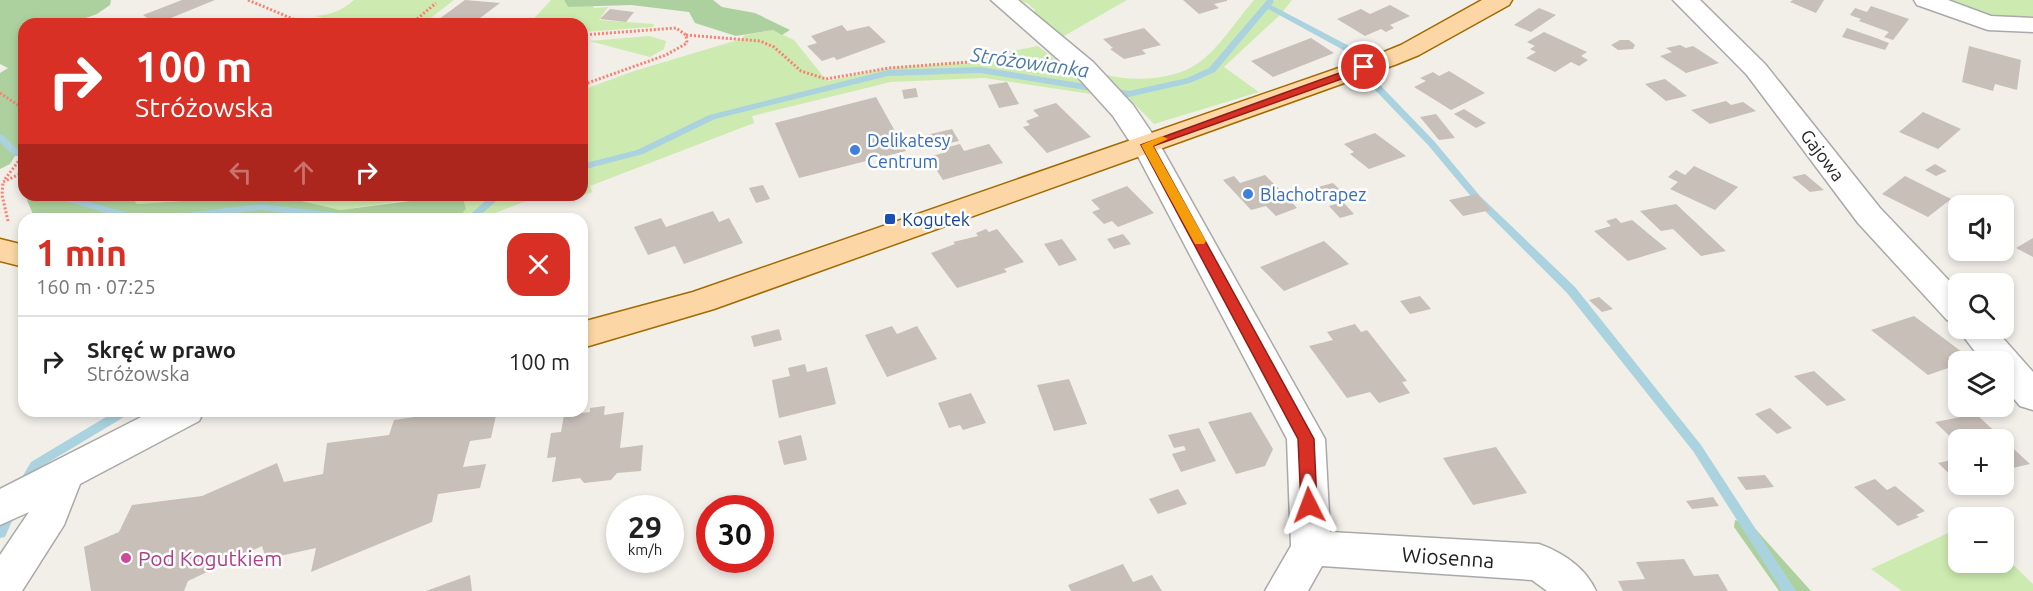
<!DOCTYPE html>
<html lang="pl">
<meta charset="utf-8">
<style>
:root{--surface:#fff;--page:#f2f2f2;--text:#222;--muted:#767676;--line:#e0e0e0;--accent:#d93025}
body{margin:0;font-family:Ubuntu,sans-serif;background:var(--page);color:var(--text);height:100vh;display:flex;flex-direction:column;font-size:22px;white-space:nowrap}
*{box-sizing:border-box;margin:0}
p{font-size:20px;color:var(--muted)}
.icon{flex:none;width:33px;height:33px;fill:none;stroke:currentColor;stroke-width:2;stroke-linecap:round;stroke-linejoin:round}
.map{position:relative;flex:1;overflow:hidden}
.drawer{position:absolute;left:18px;top:213px;width:570px;height:204px;display:flex;flex-direction:column;background:var(--surface);border-radius:18px;box-shadow:0 3px 9px #0003}
.drawer>*{flex:none}
.banner{position:absolute;left:18px;top:18px;width:570px;height:183px;border-radius:18px;box-shadow:0 3px 9px #0003;background:#d93025;color:#fff;overflow:hidden}
.tools{position:absolute;left:1948px;top:195px;display:grid;gap:12px}
.tools a{display:grid;place-items:center;width:66px;height:66px;border-radius:12px;background:var(--surface);box-shadow:0 3px 9px #0003;font-size:30px}
.speed{position:absolute;left:606px;top:495px;display:flex;gap:12px;font-size:30px;font-weight:700;text-align:center}
.speed>*{display:grid;place-content:center;width:78px;height:78px;border-radius:50%;background:var(--surface);box-shadow:0 3px 9px #0003;line-height:1}
.speed small{font-size:15px;font-weight:400}
.speed .limit{border:9px solid #d22;background:#fff;color:#111}
.pin{position:absolute;display:grid;place-items:center;width:51px;height:51px;color:#fff;margin:-26px;border:3px solid #fff;border-radius:50%;box-shadow:0 2px 6px #0007}
.me{position:absolute;width:66px;margin:-33px;rotate:357deg;stroke-linejoin:round;filter:drop-shadow(0 0 4px #0008)}
.turn{display:flex;align-items:center;gap:21px;height:126px;padding:0 18px;font-size:27px}
.turn .icon{width:78px;height:78px;stroke-width:2.5}
.turn b{display:block;font-size:42px;line-height:51px}
.lanes{display:flex;align-items:center;height:57px;padding:0 18px;background:#0003;justify-content:center;gap:30px;direction:ltr}
.lanes .off{opacity:.35}
.round{display:grid;place-items:center;flex:none;width:63px;height:63px;border-radius:18px;background:var(--page)}
.summary{display:flex;align-items:center;justify-content:space-between;height:102px;padding:0 18px}
h1{font-size:36px;font-weight:700;line-height:45px;color:var(--accent)}
ul{padding:0;list-style:none}
li{display:flex;align-items:center;gap:18px;height:90px;padding:0 18px;border-top:2px solid var(--line)}
li div{flex:1}
li b{display:block;font-size:22px}
li em{font-style:normal}
.map>svg:first-child{display:block}
</style>
<div class="map">
<svg width="2033" height="591" viewBox="0 0 2033 591">
<rect width="100%" height="100%" fill="#f2efe9"/>
<!-- grass -->
<g fill="#cdebb0">
<path d="M 354,0 L 454,0 L 423,24 L 346,24 L 315,16 C 330,15 343,10 354,0 Z"/>
<polygon points="551,0 564,0 568,7 593,5 594,8 608,7 599,20 654,24 653,27 582,32 582,24 529,24"/>
<polygon points="1014,0 1127,0 1064,36 1057,37 1032,17 1035,10 1027,3"/>
<path d="M 1254,0 L 1292,0 L 1281,14 L 1224,67 L 1259,92 L 1154,124 L 1106,75 C 1134,82 1178,80 1201,61 C 1220,47 1238,18 1254,0 Z"/>
<polygon points="1934,0 2033,0 2033,21 1987,17"/>
<polygon points="773,30 794,40 827,81 889,68 980,62 980,57 1038,46 1074,74 1091,94 984,78 891,82 752,116 754,123 590,186 592,192 569,201 566,195 582,195 582,90 634,71 741,39 745,35"/>
<polygon points="649,36 666,41 664,49 650,57 589,41"/>
<polygon points="129,195 542,195 495,213 490,219 457,219 466,209 408,200 340,210 256,196 136,204"/>
<polygon points="1959,528 1959,562 2004,562 2004,556 2033,584 2033,591 1902,591 1871,569"/>
</g>
<!-- forest -->
<g fill="#add19e">
<polygon points="0,0 111,0 110,5 97,14 83,19 86,24 24,24 24,141 10,164 0,169 0,73 8,68 0,64"/>
<polygon points="564,0 713,0 722,7 755,13 790,30 782,35 773,30 736,36 695,23 689,12 631,5 568,7"/>
<polygon points="30,195 129,195 137,204 256,196 297,200 340,210 441,197 463,199 466,209 457,219 35,219 27,200"/>
<polygon points="1735,520 1751,524 1811,591 1779,591 1734,527"/>
</g>
<g fill="none" stroke-linecap="round" stroke-linejoin="round">
<!-- stream -->
<g fill="#aad3df" fill-rule="evenodd">
<polygon points="1267,0 1273,0 1274,2 1271,5 1353,48 1381,86 1434,141 1480,196 1575,287 1701,445 1796,591 1782,591 1693,451 1567,293 1474,200 1428,145 1375,90 1347,52 1268,9 1215,72 1190,83 1129,97 980,73 888,76 715,119 643,154 582,170 582,164 637,150 709,115 888,70 980,67 1129,91 1187,78 1209,68"/>
<polygon points="0,134 3,135 22,154 20,156 14,156 0,142"/>
<polygon points="50,195 66,195 141,217 143,219 127,219 52,197"/>
<polygon points="492,195 503,195 476,219 465,219"/>
<polygon points="261,204 363,216 368,219 336,219 261,210 188,219 156,219 161,216"/>
<polygon points="116,411 131,411 129,414 39,468 28,488 24,489 20,488 18,484 31,462"/>
<polygon points="10,507 14,508 16,512 5,537 0,538 0,520 6,508"/>
</g>
</g>
<!-- building -->
<g fill="#c7bfb8">
<polygon points="182,0 215,0 156,24 143,15"/>
<polygon points="465,0 500,3 472,24 435,22"/>
<polygon points="1183,0 1227,0 1227,1 1214,4 1219,8 1199,14"/>
<polygon points="1793,0 1824,0 1816,13 1790,2"/>
<polygon points="1390,5 1410,16 1390,25 1394,28 1386,32 1381,29 1365,36 1337,19 1361,9 1370,14"/>
<polygon points="1871,6 1909,19 1893,40 1884,37 1889,32 1859,21 1861,19 1850,15 1855,8 1867,12"/>
<polygon points="1539,8 1556,15 1531,32 1514,25"/>
<polygon points="610,9 634,12 626,22 600,19"/>
<polygon points="842,25 847,31 869,26 886,42 837,60 834,57 822,61 807,46 817,43 811,36"/>
<polygon points="1144,28 1161,45 1142,50 1146,54 1124,59 1110,49 1113,48 1103,39"/>
<polygon points="1847,28 1876,38 1889,43 1885,50 1842,37"/>
<polygon points="1544,32 1587,52 1581,56 1588,60 1579,66 1571,62 1555,72 1526,58 1536,52 1530,49 1535,46 1527,42"/>
<polygon points="1311,38 1334,53 1273,77 1251,61"/>
<polygon points="1620,40 1629,40 1635,45 1633,49 1618,50 1611,45"/>
<polygon points="1680,45 1686,48 1693,46 1719,63 1686,73 1660,56 1672,52 1666,48"/>
<polygon points="1969,46 2021,60 2017,90 1995,84 1993,91 1962,82"/>
<polygon points="1449,71 1485,93 1451,110 1414,87 1426,81 1420,78 1433,72 1439,76"/>
<polygon points="1665,79 1687,96 1666,101 1645,84"/>
<polygon points="1007,82 1019,104 999,108 988,85"/>
<polygon points="916,88 918,97 904,99 902,90"/>
<polygon points="876,97 906,151 799,178 775,123"/>
<polygon points="1726,101 1731,105 1743,102 1756,111 1710,124 1691,110"/>
<polygon points="1056,103 1091,137 1047,153 1023,127 1030,125 1026,121 1039,116 1033,110"/>
<polygon points="1464,109 1486,123 1476,128 1454,114"/>
<polygon points="1923,112 1961,129 1938,149 1899,132"/>
<polygon points="1436,114 1455,138 1439,140 1420,117"/>
<polygon points="952,129 959,141 928,148 922,136"/>
<polygon points="1375,133 1406,156 1369,169 1350,154 1354,152 1344,144"/>
<polygon points="960,144 964,151 989,144 1003,163 943,180 928,157 947,152 945,148"/>
<polygon points="1935,164 1947,171 1936,176 1925,170"/>
<polygon points="1694,166 1738,187 1715,210 1670,189 1678,182 1668,177 1676,170 1685,175"/>
<polygon points="1805,174 1824,190 1810,192 1792,177"/>
<polygon points="1265,175 1288,198 1297,208 1276,216 1266,206 1251,210 1223,180 1234,176 1240,183"/>
<polygon points="1905,176 1951,199 1928,217 1882,194"/>
<polygon points="1333,183 1345,195 1330,199 1318,187"/>
<polygon points="763,185 770,199 756,203 749,188"/>
<polygon points="1127,186 1154,213 1118,227 1112,221 1104,224 1092,212 1100,209 1091,200"/>
<polygon points="1477,194 1491,210 1463,216 1449,200"/>
<polygon points="1343,202 1354,214 1340,218 1329,206"/>
<polygon points="1676,204 1726,251 1701,256 1673,229 1661,231 1640,211"/>
<polygon points="713,211 719,222 729,218 743,243 684,264 675,246 648,255 634,227 661,218 666,227"/>
<polygon points="1616,218 1621,223 1632,220 1667,249 1628,261 1594,231 1611,226 1606,221"/>
<polygon points="986,229 989,232 997,229 1024,262 1004,269 1007,272 957,288 931,253 955,244 953,242 978,236 976,233"/>
<polygon points="1123,234 1131,244 1114,249 1107,239"/>
<polygon points="2033,238 2033,257 2016,248"/>
<polygon points="1062,239 1077,260 1059,266 1044,244"/>
<polygon points="1324,241 1349,264 1284,291 1260,267"/>
<polygon points="1420,296 1431,309 1410,314 1400,301"/>
<polygon points="1599,297 1613,309 1602,312 1589,300"/>
<polygon points="1914,316 1962,352 1948,357 1957,365 1928,375 1871,330"/>
<polygon points="1355,324 1361,332 1367,330 1407,381 1402,382 1410,393 1379,403 1370,392 1347,398 1309,346 1333,340 1327,332"/>
<polygon points="892,326 897,334 917,326 937,359 887,377 865,335"/>
<polygon points="779,329 782,340 754,347 751,336"/>
<polygon points="805,364 807,372 827,367 836,404 779,418 772,380 790,376 788,368"/>
<polygon points="1814,371 1846,400 1827,406 1794,376"/>
<polygon points="1069,379 1087,424 1054,431 1037,385"/>
<polygon points="971,393 986,423 963,430 960,425 949,428 938,403"/>
<polygon points="605,406 604,415 624,412 620,448 643,445 641,471 617,473 611,480 584,483 580,478 552,482 556,457 547,458 551,433 561,432 564,415 590,412 590,408"/>
<polygon points="1770,408 1792,428 1777,434 1755,414"/>
<polygon points="423,411 497,411 491,438 470,441 463,467 486,464 480,488 438,494 432,522 311,572 316,548 266,559 262,546 188,581 184,591 91,591 84,547 119,532 132,505 202,496 277,463 284,482 323,474 327,443 389,435 394,420 421,416"/>
<polygon points="1251,412 1273,449 1265,466 1236,474 1208,422"/>
<polygon points="1976,414 2004,440 1959,440 1959,445 1935,422"/>
<polygon points="1199,428 1216,461 1181,472 1172,454 1186,450 1184,446 1174,448 1168,435"/>
<polygon points="801,435 807,460 784,465 778,441"/>
<polygon points="2004,440 2030,464 2004,470"/>
<polygon points="1496,447 1527,493 1473,505 1443,458"/>
<polygon points="1956,459 1959,462 1959,483 1938,463"/>
<polygon points="1765,475 1774,487 1746,490 1737,477"/>
<polygon points="1875,479 1887,490 1895,486 1925,511 1916,515 1919,517 1898,526 1854,487"/>
<polygon points="1178,489 1187,504 1158,514 1149,499"/>
<polygon points="1713,497 1719,506 1692,509 1686,501"/>
<polygon points="1684,559 1694,576 1718,574 1728,591 1623,591 1618,581 1645,579 1636,562"/>
<polygon points="1123,564 1133,582 1152,575 1162,591 1071,591 1068,585"/>
<polygon points="470,575 472,591 426,591"/>
</g>
<g fill="none" stroke-linecap="round" stroke-linejoin="round">
<defs>
<g id="minor">
<path d="M 991,0 L 1018,0 L 1093,62 L 1133,105 L 1160,145 L 1325,439 L 1330,532 L 1539,544 C 1563,553 1585,567 1596,591 L 1547,591 L 1532,580 L 1322,566 L 1308,591 L 1265,591 L 1291,546 L 1287,439 L 1132,145 L 1113,116 L 1075,74 Z"/>
<polygon points="1673,0 1700,0 1765,64 1880,208 1959,291 1959,324 1947,320 1858,223 1747,75"/>
<polygon points="1914,0 1948,0 1991,16 2033,18 2033,32 1988,30 1917,5"/>
<polygon points="1959,325 1959,328 1994,328 2033,372 2033,410 2020,406 2004,387 2004,362 1983,362 1957,328"/>
<polygon points="153,411 204,411 199,421 80,484 64,525 22,591 0,591 0,555 29,512 0,525 0,489"/>
</g>
<g id="major">
<polygon points="1482,0 1512,0 1509,5 1419,55 1397,64 714,309 582,348 582,322 693,292 1379,54 1401,45"/>
<polygon points="0,239 24,245 24,267 0,261"/>
</g>
</defs>
<!-- minor casing -->
<use href="#minor" stroke="#a9a9a9" stroke-width="3"/>
<!-- major casing -->
<use href="#major" stroke="#a06b00" stroke-width="3"/>
<!-- path -->
<g stroke="#fa8072" stroke-width="3" stroke-dasharray="2 2" stroke-linecap="butt">
<polyline points="248,0 305,24"/>
<polyline points="411,24 436,3"/>
<polyline points="582,35 676,28 686,35 687,43 666,55 582,85"/>
<polyline points="686,35 760,41 774,47 801,71 826,79 889,68 982,61 994,52"/>
<polyline points="0,93 24,109"/>
<polyline points="5,179 24,154"/>
<polyline points="8,221 2,195 3,182 24,172"/>
</g>
<!-- minor -->
<use href="#minor" fill="#fff" fill-rule="evenodd"/>
<!-- major -->
<use href="#major" fill="#fcd6a4" fill-rule="evenodd"/>
</g>
<!-- route -->
<polygon fill="#d93025" stroke="#8d1f18" stroke-width="1.5" points="1364,64 1369,67 1367,70 1153,146 1314,439 1317,505 1315,510 1303,510 1301,505 1298,439 1141,145"/>
<!-- slow -->
<polygon fill="#f59e0b" points="1162,136 1168,139 1153,146 1206,241 1204,244 1195,244 1141,145"/>
<!-- markers -->
<g fill="#3f7fe0" stroke="#fff" stroke-width="2">
<circle cx="855" cy="150" r="6"/>
<circle cx="1248" cy="194" r="6"/>
</g>
<rect fill="#1a4fb4" stroke="#fff" stroke-width="2" x="884" y="213" width="12" height="12" rx="3"/>
<circle fill="#d1479c" stroke="#fff" stroke-width="2" cx="126" cy="558" r="6"/>
<g text-anchor="middle" dominant-baseline="central" stroke-width="5" stroke-linejoin="round" paint-order="stroke">
<!-- shop labels -->
<g font-size="18" fill="#366cbe" stroke="#fff" text-anchor="start">
<text x="867" y="140">Delikatesy<tspan x="867" dy="21">Centrum</tspan></text>
<text x="1260" y="194">Blachotrapez</text>
</g>
<!-- street labels -->
<g font-size="18" fill="#222" stroke="#fff">
<text transform="translate(1823 155) rotate(53)">Gajowa</text>
</g>
<!-- transit labels -->
<g font-size="18" fill="#164399" stroke="#fff" text-anchor="start">
<text x="902" y="219">Kogutek</text>
</g>
<!-- water labels -->
<g font-size="20" font-style="italic" fill="#4a7aab" stroke="#fff">
<text transform="translate(1030 62) rotate(8)">Stróżowianka</text>
</g>
<!-- near-street labels -->
<g font-size="21" fill="#222" stroke="#fff">
<text transform="translate(1448 557) rotate(4)">Wiosenna</text>
</g>
<!-- near-hotel labels -->
<g font-size="21" fill="#b23c85" stroke="#fff" text-anchor="start">
<text x="138" y="558">Pod Kogutkiem</text>
</g>
</g>
</svg>
<div class="tools">
<a><svg class="icon" aria-label="sound" viewBox="0 0 24 24"><path d="M4 9h4l5-4v14l-5-4H4zM17 9q2 3 0 6"/></svg></a>
<a><svg class="icon" aria-label="search" viewBox="0 0 24 24"><circle cx="10" cy="10" r="6"/><path d="M15 15l6 6"/></svg></a>
<a><svg class="icon" aria-label="layers" viewBox="0 0 24 24"><path d="M12 4l9 5-9 5-9-5zM3 14l9 5 9-5"/></svg></a>
<a>+</a>
<a>−</a>
</div>
<div class="speed"><div>29<small>km/h</small></div><div class="limit">30</div></div>
<div class="pin" style="left:1364px;top:67px;background:#d93025"><svg class="icon" aria-label="arrive" viewBox="0 0 24 24"><path d="M6 21V4h12l-3 4 3 4H6"/></svg></div>
<svg class="me" style="left:1309px;top:505px" viewBox="-20 -20 40 40"><path d="M0-17L14 15 0 8-14 15z" fill="#d93025" stroke="#fff" stroke-width="4"/></svg>
<div class="banner">
<div class="turn"><svg class="icon" aria-label="right" viewBox="0 0 24 24"><path d="M7 20v-9h11M14 6l5 5-5 5"/></svg><div><b>100 m</b>Stróżowska</div></div>
<div class="lanes"><svg class="icon off" aria-label="left" viewBox="0 0 24 24"><path d="M17 20v-9H6M10 6l-5 5 5 5"/></svg><svg class="icon off" aria-label="ahead" viewBox="0 0 24 24"><path d="M12 20V5M6 11l6-6 6 6"/></svg><svg class="icon" aria-label="right" viewBox="0 0 24 24"><path d="M7 20v-9h11M14 6l5 5-5 5"/></svg></div>
</div>
<section class="drawer">
<div class="summary"><div><h1>1 min</h1><p>160 m · 07:25</p></div><a class="round" style="background:#d93025;color:#fff"><svg class="icon" aria-label="close" viewBox="0 0 24 24"><path d="M6 6l12 12M18 6L6 18"/></svg></a></div>
<ul>
<li><svg class="icon" aria-label="right" viewBox="0 0 24 24"><path d="M7 20v-9h11M14 6l5 5-5 5"/></svg><div><b>Skręć w prawo</b><p>Stróżowska</p></div><em>100 m</em></li>
</ul>
</section>
</div>
